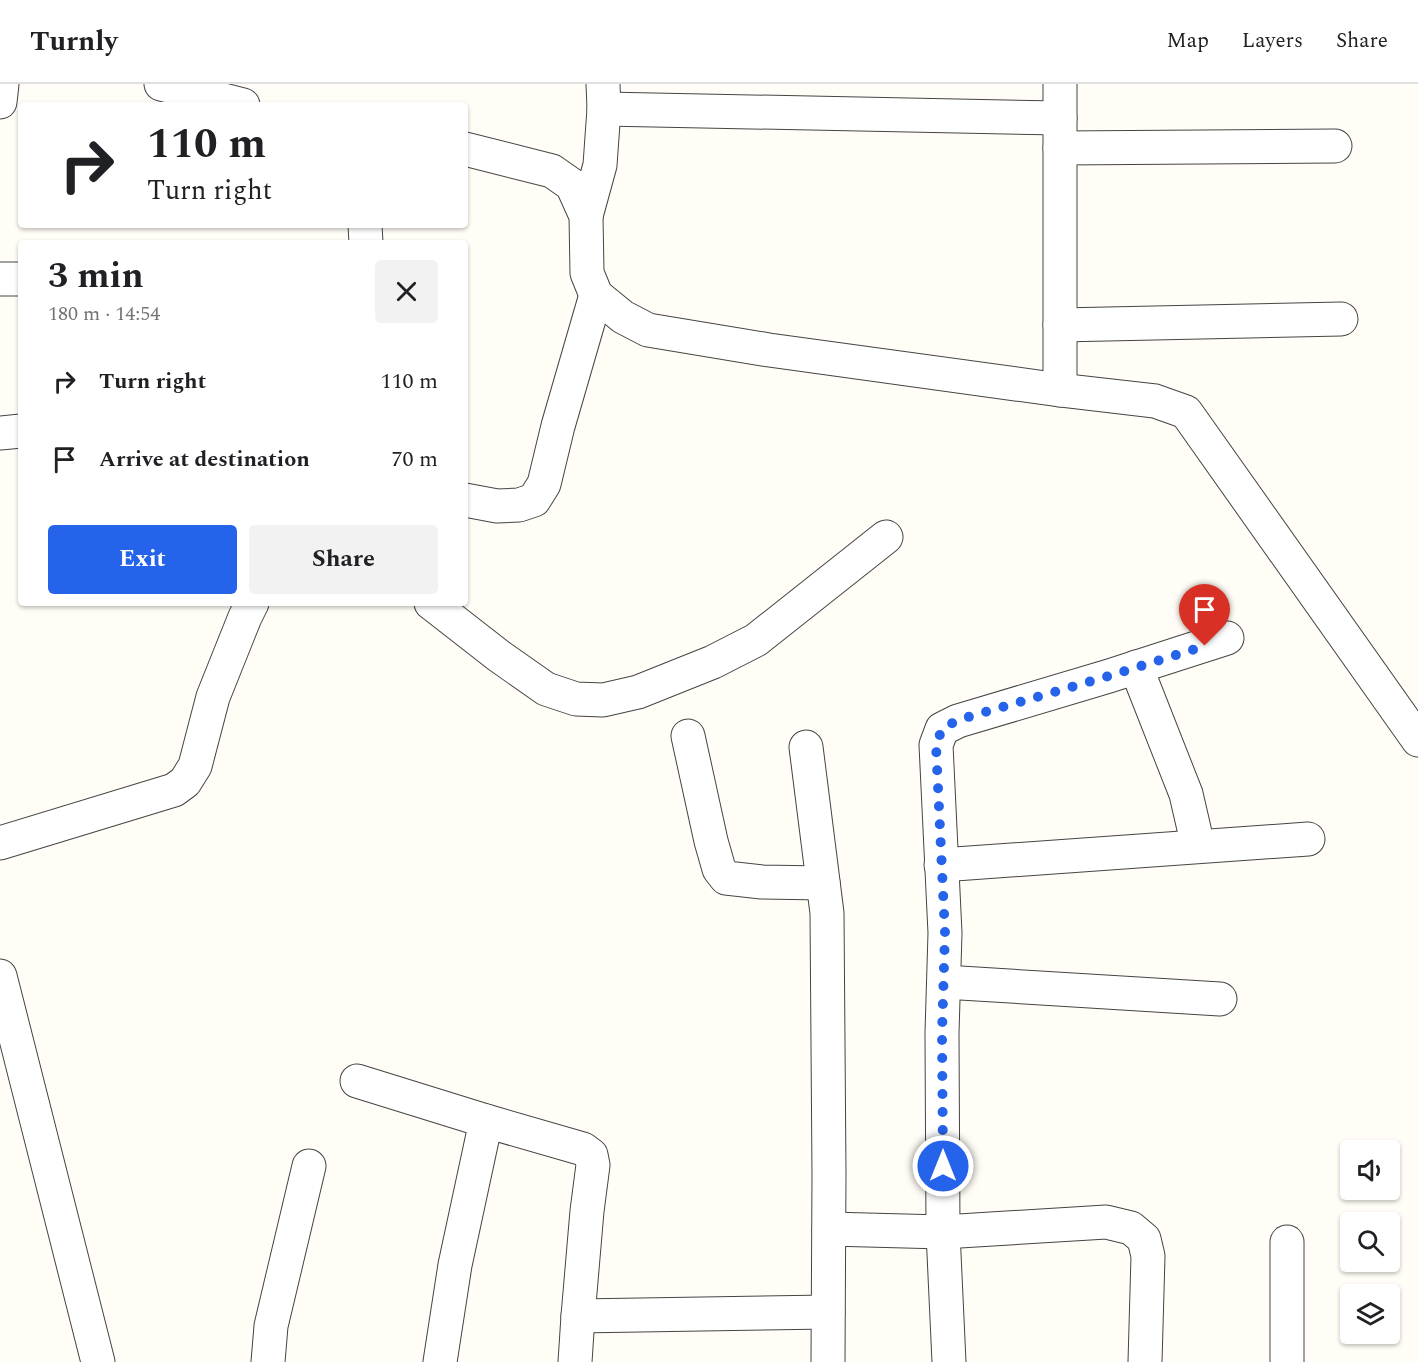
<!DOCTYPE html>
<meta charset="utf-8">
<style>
:root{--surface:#fff;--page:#f2f2f2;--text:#202124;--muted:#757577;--line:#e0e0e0;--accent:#2563eb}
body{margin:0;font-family:Spectral,serif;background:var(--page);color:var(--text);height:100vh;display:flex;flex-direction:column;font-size:22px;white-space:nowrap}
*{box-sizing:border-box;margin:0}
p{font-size:20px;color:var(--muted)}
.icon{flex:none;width:33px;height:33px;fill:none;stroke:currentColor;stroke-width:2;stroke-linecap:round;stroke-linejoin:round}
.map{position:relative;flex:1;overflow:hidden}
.sheet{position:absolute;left:18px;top:156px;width:450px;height:366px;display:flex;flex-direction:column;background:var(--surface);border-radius:6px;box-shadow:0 2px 4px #0004}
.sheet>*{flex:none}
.hud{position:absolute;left:18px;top:18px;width:450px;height:126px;border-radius:6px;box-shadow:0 2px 4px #0004;background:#fff;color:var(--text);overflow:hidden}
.tools{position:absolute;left:1340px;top:1056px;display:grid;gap:12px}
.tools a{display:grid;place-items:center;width:60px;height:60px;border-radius:6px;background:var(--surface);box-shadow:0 2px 4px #0004;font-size:30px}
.pin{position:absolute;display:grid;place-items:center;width:51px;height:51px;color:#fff;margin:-62px -26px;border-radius:50% 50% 50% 0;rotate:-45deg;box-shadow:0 0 6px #0007}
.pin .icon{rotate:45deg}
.me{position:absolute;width:66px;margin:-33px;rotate:0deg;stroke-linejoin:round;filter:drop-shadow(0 0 4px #0008)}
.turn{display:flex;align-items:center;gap:21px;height:126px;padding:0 30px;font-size:27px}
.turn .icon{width:78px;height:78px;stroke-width:2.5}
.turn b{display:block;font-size:42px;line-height:51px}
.round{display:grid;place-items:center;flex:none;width:63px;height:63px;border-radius:6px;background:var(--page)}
.summary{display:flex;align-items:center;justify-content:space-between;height:102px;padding:0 30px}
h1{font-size:36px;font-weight:700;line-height:45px}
.primary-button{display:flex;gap:12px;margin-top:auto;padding:12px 30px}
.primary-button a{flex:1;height:69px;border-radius:6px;background:var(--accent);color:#fff;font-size:24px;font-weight:700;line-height:69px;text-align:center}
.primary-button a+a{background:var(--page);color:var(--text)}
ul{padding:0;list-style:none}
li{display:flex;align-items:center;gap:18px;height:78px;padding:0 30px}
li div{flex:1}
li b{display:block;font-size:22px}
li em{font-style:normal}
header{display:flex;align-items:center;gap:36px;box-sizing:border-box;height:84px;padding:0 30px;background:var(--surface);border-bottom:2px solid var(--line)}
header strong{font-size:28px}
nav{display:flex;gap:33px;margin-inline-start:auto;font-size:21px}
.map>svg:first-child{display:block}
</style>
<header>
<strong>Turnly</strong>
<nav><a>Map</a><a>Layers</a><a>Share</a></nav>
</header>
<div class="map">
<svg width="1418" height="1278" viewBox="0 0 1418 1278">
<rect width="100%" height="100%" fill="#fffdf5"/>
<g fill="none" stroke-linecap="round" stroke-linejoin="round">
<defs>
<g id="minor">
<polyline points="161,0 243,21"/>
<polyline points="0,18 2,0"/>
<polyline points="604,25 1060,34"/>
<polyline points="1060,64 1335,62"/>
<polyline points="465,65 552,87 572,101 586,132 587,189 596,211 623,233 648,246 769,266 1060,306 1155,317 1186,328 1418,656"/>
<polyline points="586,132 600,81 604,25 603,0"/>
<polyline points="365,141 366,159"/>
<polyline points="0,195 21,195"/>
<polyline points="1060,241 1341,235"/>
<polyline points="1060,306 1060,0"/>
<polyline points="0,349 21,347"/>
<polyline points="465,416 497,422 519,421 534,416 544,400 558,342 596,211"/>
<polyline points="431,519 499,572 546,605 576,615 603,616 638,608 713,578 756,556 886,453"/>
<polyline points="1136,583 1186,710 1198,762"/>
<polyline points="688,652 711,757 719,785 726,794 762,798 823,799"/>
<polyline points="806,663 827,829 829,1090 828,1278"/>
<polyline points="0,759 174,706 185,698 195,682 213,613 245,533 252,519"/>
<polyline points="941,781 1308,755"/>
<polyline points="0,892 98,1278"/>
<polyline points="944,898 1220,915"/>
<polyline points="357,997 486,1037 583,1065 591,1071 593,1081 587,1127 578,1232 575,1278"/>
<polyline points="829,1145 943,1148 1106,1138 1131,1144 1144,1155 1148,1172 1145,1278"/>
<polyline points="1287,1158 1287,1278"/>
<polyline points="578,1232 828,1228"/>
<polyline points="268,1278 271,1242 309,1082"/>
<polyline points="440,1278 455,1181 486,1037"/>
<polyline points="949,1278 943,1148 942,949 945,849 936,661 942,645 958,637 1109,592 1227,554"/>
</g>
</defs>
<!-- minor casing -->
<use href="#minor" stroke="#444" stroke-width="35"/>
<!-- minor -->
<use href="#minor" stroke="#fff" stroke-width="33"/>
</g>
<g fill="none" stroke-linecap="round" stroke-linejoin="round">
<!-- route -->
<polyline stroke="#2563eb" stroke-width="10" stroke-dasharray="0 18" points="943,1082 942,949 945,849 936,661 942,645 958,636 1109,592 1205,562"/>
</g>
</svg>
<div class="tools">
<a><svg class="icon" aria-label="sound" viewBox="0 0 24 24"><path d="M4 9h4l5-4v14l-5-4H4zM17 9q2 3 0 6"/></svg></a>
<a><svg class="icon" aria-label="search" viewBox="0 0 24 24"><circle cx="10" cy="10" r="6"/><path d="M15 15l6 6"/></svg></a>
<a><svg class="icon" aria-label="layers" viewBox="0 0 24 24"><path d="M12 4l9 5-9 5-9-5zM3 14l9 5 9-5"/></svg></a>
</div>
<div class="pin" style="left:1205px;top:562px;background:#d93025"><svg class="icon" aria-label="arrive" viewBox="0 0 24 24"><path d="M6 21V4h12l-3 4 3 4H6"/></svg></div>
<svg class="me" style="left:943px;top:1082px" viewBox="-20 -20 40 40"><circle r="17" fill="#2563eb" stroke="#fff" stroke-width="3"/><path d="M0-11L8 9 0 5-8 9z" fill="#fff"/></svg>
<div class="hud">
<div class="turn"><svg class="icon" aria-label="right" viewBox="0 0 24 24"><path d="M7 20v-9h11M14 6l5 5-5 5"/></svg><div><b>110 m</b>Turn right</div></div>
</div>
<section class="sheet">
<div class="summary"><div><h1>3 min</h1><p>180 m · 14:54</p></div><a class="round"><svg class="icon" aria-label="close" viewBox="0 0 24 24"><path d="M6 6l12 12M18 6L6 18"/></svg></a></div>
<ul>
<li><svg class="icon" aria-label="right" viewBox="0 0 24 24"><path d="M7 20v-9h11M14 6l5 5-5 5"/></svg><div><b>Turn right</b></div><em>110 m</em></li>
<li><svg class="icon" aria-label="arrive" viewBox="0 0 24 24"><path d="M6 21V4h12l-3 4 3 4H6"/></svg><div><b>Arrive at destination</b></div><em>70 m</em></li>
</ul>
<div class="primary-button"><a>Exit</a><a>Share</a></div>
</section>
</div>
